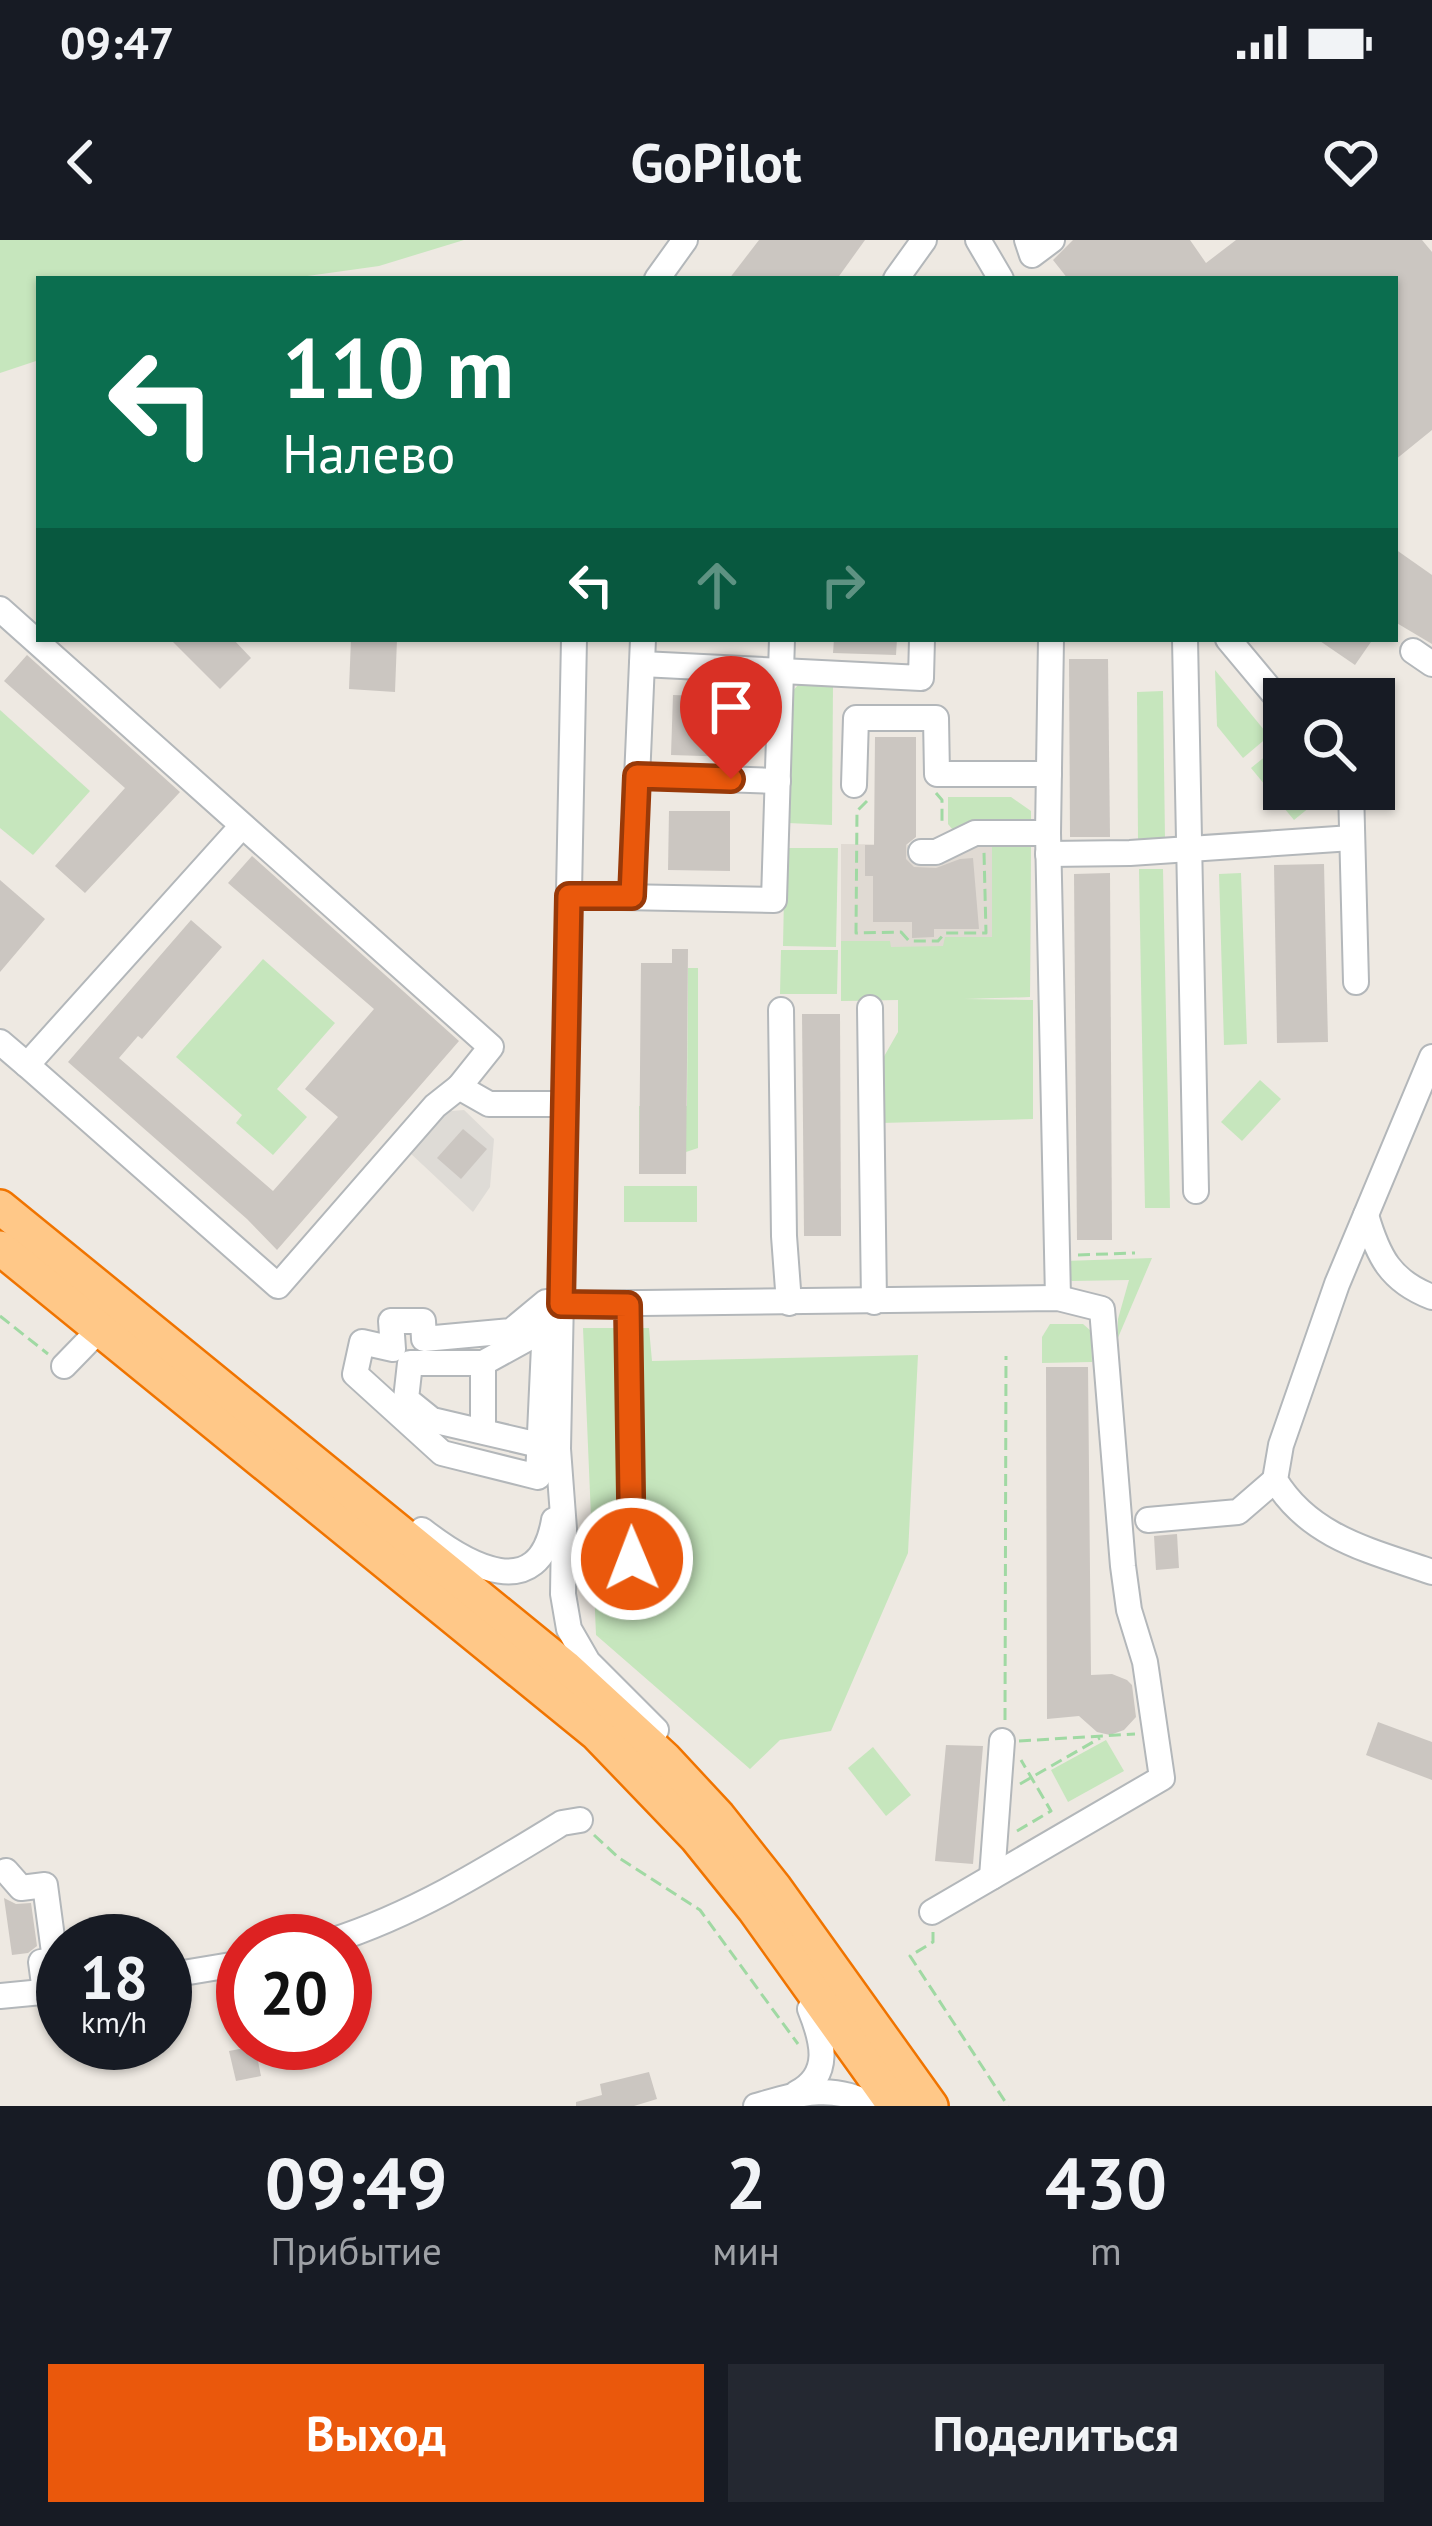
<!DOCTYPE html>
<html lang="ru">
<meta charset="utf-8">
<style>
:root{--surface:#171b24;--page:#242831;--text:#f1f3f6;--muted:#9ea1a6;--accent:#ea580c}
body{margin:0;font-family:"PT Sans",sans-serif;background:var(--page);color:var(--text);height:100vh;display:flex;flex-direction:column;font-size:45px;white-space:nowrap}
*{box-sizing:border-box;margin:0}
p{font-size:39px;color:var(--muted)}
.icon{flex:none;width:66px;height:66px;fill:none;stroke:currentColor;stroke-width:2;stroke-linecap:round;stroke-linejoin:round}
.map{position:relative;height:1866px;overflow:hidden}
.drawer{display:flex;flex-direction:column;background:var(--surface);flex:1}
.drawer>*{flex:none}
.hud{position:absolute;left:36px;top:36px;width:1362px;height:366px;border-radius:0px;box-shadow:0 3px 9px #0004;background:#0b6e4f;color:#fff;overflow:hidden}
.fabs{position:absolute;left:1263px;top:438px;display:grid;gap:24px}
.fabs a{display:grid;place-items:center;width:132px;height:132px;border-radius:0px;background:var(--surface);box-shadow:0 3px 9px #0004;font-size:60px}
.speed{position:absolute;left:36px;top:1674px;display:flex;gap:24px;font-size:60px;font-weight:700;text-align:center}
.speed>*{display:grid;place-content:center;width:156px;height:156px;border-radius:50%;background:var(--surface);box-shadow:0 3px 9px #0004;line-height:1}
.speed small{font-size:30px;font-weight:400}
.speed .limit{border:18px solid #d22;background:#fff;color:#111}
.pin{position:absolute;display:grid;place-items:center;width:102px;height:102px;color:#fff;margin:-123px -51px;border-radius:50% 50% 50% 0;rotate:-45deg;box-shadow:0 0 12px #0007}
.pin .icon{rotate:45deg}
.me{position:absolute;width:132px;margin:-66px;rotate:359deg;stroke-linejoin:round;filter:drop-shadow(0 0 9px #0008)}
.turn{display:flex;align-items:center;gap:42px;height:252px;padding:0 48px;font-size:54px}
.turn .icon{width:156px;height:156px;stroke-width:2.5}
.turn b{display:block;font-size:84px;line-height:102px}
.lanes{display:flex;align-items:center;height:114px;padding:0 48px;background:#0003;justify-content:center;gap:60px;direction:ltr}
.lanes .off{opacity:.35}
.eta{display:flex;justify-content:space-evenly;align-items:center;height:204px;text-align:center}
.eta b{font-size:72px;font-weight:700;line-height:84px}
.button{display:flex;gap:24px;margin-top:auto;padding:24px 48px}
.button a{flex:1;height:138px;border-radius:0px;background:var(--accent);color:#fff;font-size:48px;font-weight:700;line-height:138px;text-align:center}
.button a+a{background:var(--page);color:var(--text)}
.status{display:flex;justify-content:space-between;align-items:center;height:84px;padding:0 60px;background:var(--surface);direction:ltr}
.status svg{height:33px;fill:currentColor}
header{display:flex;justify-content:space-between;align-items:center;height:156px;padding:0 48px;background:var(--surface);font-size:54px;font-weight:700}
.map>svg:first-child{display:block}
</style>
<div class="status"><b>09:47</b><svg viewBox="0 0 49 12"><path d="M0 12V9h3v3zM5 12V6h3v6zM10 12V3h3v9zM15 12V0h3v12zM26 1h20v11H26zM47 4h2v5h-2z"/></svg></div>
<header><svg class="icon" aria-label="back" viewBox="0 0 24 24"><path d="M15 5l-7 7 7 7"/></svg>GoPilot<svg class="icon" aria-label="heart" viewBox="0 0 24 24"><path d="M12 20l-8-8c-3-5 5-10 8-4 3-6 11-1 8 4z"/></svg></header>
<div class="map">
<svg width="1432" height="1866" viewBox="0 0 1432 1866">
<rect width="100%" height="100%" fill="#eee9e2"/>
<!-- industrial -->
<polygon fill="#dedbd6" points="464,870 494,899 490,947 473,972 407,910 440,872"/>
<!-- education -->
<polygon fill="#e0dad3" points="1031,587 1030,757 841,761 841,604 937,605"/>
<!-- green -->
<g fill="#c6e6bd">
<polygon points="0,0 464,0 379,26 286,39 39,39 39,120 0,133"/>
<polygon points="1215,430 1269,496 1243,518 1217,486"/>
<polygon points="799,444 833,445 832,585 788,583 790,454"/>
<polygon points="1163,451 1165,599 1138,599 1137,452"/>
<polygon points="0,470 90,551 33,615 0,588"/>
<polygon points="1278,506 1284,514 1284,549 1313,549 1321,558 1294,580 1251,528"/>
<polygon points="948,557 1011,557 1031,571 1031,587 957,595 948,584"/>
<polygon points="1031,602 1030,757 964,759 1033,760 1033,879 880,883 878,827 898,792 898,760 841,761 841,701 890,701 891,707 943,706 945,697 992,697 992,603"/>
<polygon points="785,608 838,608 836,707 783,706"/>
<polygon points="1139,629 1163,629 1170,968 1145,968"/>
<polygon points="1241,633 1247,804 1224,805 1219,634"/>
<polygon points="781,710 838,710 837,754 780,754"/>
<polygon points="263,719 335,783 277,849 307,877 273,915 236,883 242,875 176,817"/>
<polygon points="688,728 698,728 698,908 686,912 686,934 639,934 639,866 687,866"/>
<polygon points="1260,840 1281,859 1242,901 1221,882"/>
<rect x="624" y="946" width="73" height="36"/>
<polygon points="1152,1018 1117,1100 1118,1079 1129,1040 1072,1041 1065,1035 1065,1021"/>
<polygon points="1050,1084 1083,1084 1091,1091 1092,1122 1042,1123 1042,1097"/>
<polygon points="583,1088 649,1088 652,1121 918,1115 908,1313 831,1491 780,1500 750,1529 596,1395"/>
<polygon points="1106,1500 1124,1531 1068,1562 1051,1530"/>
<polygon points="873,1507 911,1555 886,1576 848,1528"/>
</g>
<!-- building -->
<g fill="#cbc6c1">
<polygon points="759,0 865,0 837,39 729,39"/>
<polygon points="1073,0 1190,0 1206,23 1236,0 1422,0 1432,12 1432,190 1395,220 1395,39 1068,39 1053,20"/>
<polygon points="1395,309 1432,335 1432,404 1395,382"/>
<polygon points="170,399 233,399 251,418 220,449"/>
<polygon points="351,399 397,399 395,452 349,449"/>
<polygon points="834,399 897,399 896,415 833,413"/>
<polygon points="1317,399 1373,399 1355,425"/>
<polygon points="27,415 180,552 85,653 55,626 125,548 4,441"/>
<polygon points="1069,419 1108,419 1110,597 1070,597"/>
<polygon points="673,455 735,457 734,517 671,515"/>
<polygon points="875,497 916,497 916,597 906,605 906,619 914,627 936,628 960,619 973,618 979,689 934,689 934,697 912,698 912,682 873,682 873,636 865,636 865,605 874,605"/>
<polygon points="669,571 730,571 730,631 668,630"/>
<polygon points="252,616 459,801 277,1010 247,979 68,822 191,680 222,707 142,799 138,796 119,818 273,951 338,877 305,849 374,769 228,643"/>
<polygon points="1324,624 1328,802 1277,803 1274,625"/>
<polygon points="1110,633 1112,1000 1077,1000 1074,634"/>
<polygon points="0,640 45,679 0,732"/>
<polygon points="672,709 688,709 686,934 639,934 641,723 672,723"/>
<polygon points="802,774 840,774 841,996 804,996"/>
<polygon points="463,889 487,909 461,939 437,918"/>
<polygon points="1046,1127 1088,1127 1091,1435 1112,1434 1127,1440 1132,1445 1136,1477 1124,1490 1110,1495 1097,1492 1079,1476 1047,1479"/>
<polygon points="1177,1294 1179,1328 1156,1330 1154,1296"/>
<polygon points="1378,1482 1432,1502 1432,1540 1366,1515"/>
<polygon points="946,1505 983,1506 973,1624 935,1621"/>
<polygon points="4,1658 16,1664 31,1663 37,1706 28,1713 12,1715"/>
<polygon points="255,1806 261,1836 236,1841 229,1811"/>
<polygon points="649,1832 657,1859 634,1866 576,1866 576,1862 602,1855 600,1844"/>
</g>
<g fill="none" stroke-linecap="round" stroke-linejoin="round">
<defs>
<g id="minor">
<polyline points="978,0 1001,39"/>
<polyline points="1027,0 1032,15 1052,0"/>
<polyline points="657,39 685,0"/>
<polyline points="896,39 924,0"/>
<polyline points="0,369 491,807 459,847 489,864 565,864"/>
<polyline points="574,399 558,1209 564,1289 563,1354 569,1389 588,1422 656,1490"/>
<polyline points="1051,399 1048,593 1058,1058"/>
<polyline points="1185,399 1196,951"/>
<polyline points="1228,399 1284,466"/>
<polyline points="1413,411 1432,424"/>
<polyline points="642,424 921,438 922,399"/>
<polyline points="637,536 778,541"/>
<polyline points="854,545 856,478 936,478 937,534 1049,534"/>
<polyline points="1351,549 1356,742"/>
<polyline points="241,587 27,825 278,1046 435,866 459,847"/>
<polyline points="921,612 936,612 975,593 1048,593"/>
<polyline points="1048,614 1130,613 1352,598"/>
<polyline points="569,656 774,660 782,399"/>
<polyline points="632,656 643,399"/>
<polyline points="870,768 874,1062"/>
<polyline points="781,770 784,996 789,1063"/>
<polyline points="0,802 27,825"/>
<path d="M 1432,817 L 1337,1044 L 1281,1205 L 1275,1240 C 1310,1298 1372,1311 1432,1332"/>
<path d="M 1366,975 C 1378,1016 1390,1041 1432,1057"/>
<polygon points="546,1062 538,1237 442,1213 355,1134 362,1102 393,1109 391,1081 423,1081 424,1099 511,1091"/>
<polyline points="561,1064 1058,1058 1102,1069 1123,1326 1129,1370 1145,1422 1162,1538 932,1672"/>
<polyline points="628,1065 632,1319"/>
<polyline points="483,1123 410,1123 406,1159 432,1180 556,1209"/>
<polyline points="64,1126 99,1090"/>
<polyline points="483,1190 483,1123 554,1084"/>
<polyline points="1148,1280 1238,1272 1275,1240"/>
<path d="M 422,1290 C 467,1325 539,1367 554,1280"/>
<polyline points="6,1631 21,1648 45,1645 55,1720 41,1722 45,1752"/>
<polyline points="992,1637 1002,1501"/>
<path d="M 331,1701 C 415,1674 487,1629 562,1583 L 580,1580"/>
<polyline points="165,1736 243,1723"/>
<polyline points="0,1756 63,1750"/>
<path d="M 797,1853 C 832,1835 823,1801 810,1769"/>
<path d="M 756,1866 C 798,1854 832,1842 873,1866"/>
</g>
<g id="highway">
<polyline points="0,967 565,1427 665,1519 718,1576 775,1648 931,1866"/>
<polyline points="0,1008 597,1494 696,1597 754,1669 895,1866"/>
</g>
</defs>
<!-- minor casing -->
<use href="#minor" stroke="#b3b7ba" stroke-width="28"/>
<!-- highway casing -->
<use href="#highway" stroke="#f07400" stroke-width="38"/>
<!-- path -->
<g stroke="#a0d9a3" stroke-width="3" stroke-dasharray="12 6" stroke-linecap="butt">
<polyline points="936,553 942,560 942,583"/>
<polyline points="867,561 857,571 856,693 901,692 909,701 938,701 945,693 986,693 984,612"/>
<polyline points="1078,1015 1135,1013"/>
<polyline points="0,1076 48,1114"/>
<polyline points="1005,1480 1006,1116"/>
<polyline points="1019,1501 1135,1494"/>
<polyline points="1020,1544 1100,1498"/>
<polyline points="1017,1591 1051,1571 1021,1520"/>
<polyline points="594,1595 619,1618 700,1670 798,1804"/>
<polyline points="933,1692 933,1702 910,1716 1008,1866"/>
</g>
<!-- minor -->
<use href="#minor" stroke="#fff" stroke-width="24"/>
<!-- highway -->
<use href="#highway" stroke="#ffc888" stroke-width="33"/>
</g>
<g fill="none" stroke-linecap="round" stroke-linejoin="round">
<defs>
<polyline id="route" points="632,1319 628,1065 561,1064 569,656 632,656 637,536 731,539"/>
</defs>
<!-- route casing -->
<use href="#route" stroke="#983908" stroke-width="30"/>
<!-- route -->
<use href="#route" stroke="#ea580c" stroke-width="21"/>
</g>
</svg>
<div class="fabs">
<a><svg class="icon" aria-label="search" viewBox="0 0 24 24"><circle cx="10" cy="10" r="6"/><path d="M15 15l6 6"/></svg></a>
</div>
<div class="speed"><div>18<small>km/h</small></div><div class="limit">20</div></div>
<div class="pin" style="left:731px;top:539px;background:#d93025"><svg class="icon" aria-label="arrive" viewBox="0 0 24 24"><path d="M6 21V4h12l-3 4 3 4H6"/></svg></div>
<svg class="me" style="left:632px;top:1319px" viewBox="-20 -20 40 40"><circle r="17" fill="#ea580c" stroke="#fff" stroke-width="3"/><path d="M0-11L8 9 0 5-8 9z" fill="#fff"/></svg>
<div class="hud">
<div class="turn"><svg class="icon" aria-label="left" viewBox="0 0 24 24"><path d="M17 20v-9H6M10 6l-5 5 5 5"/></svg><div><b>110 m</b>Налево</div></div>
<div class="lanes"><svg class="icon" aria-label="left" viewBox="0 0 24 24"><path d="M17 20v-9H6M10 6l-5 5 5 5"/></svg><svg class="icon off" aria-label="ahead" viewBox="0 0 24 24"><path d="M12 20V5M6 11l6-6 6 6"/></svg><svg class="icon off" aria-label="right" viewBox="0 0 24 24"><path d="M7 20v-9h11M14 6l5 5-5 5"/></svg></div>
</div>
</div>
<section class="drawer">
<div class="eta">
<div><b>09:49</b><p>Прибытие</p></div>
<div><b>2</b><p>мин</p></div>
<div><b>430</b><p>m</p></div>
</div>
<div class="button"><a>Выход</a><a>Поделиться</a></div>
</section>
